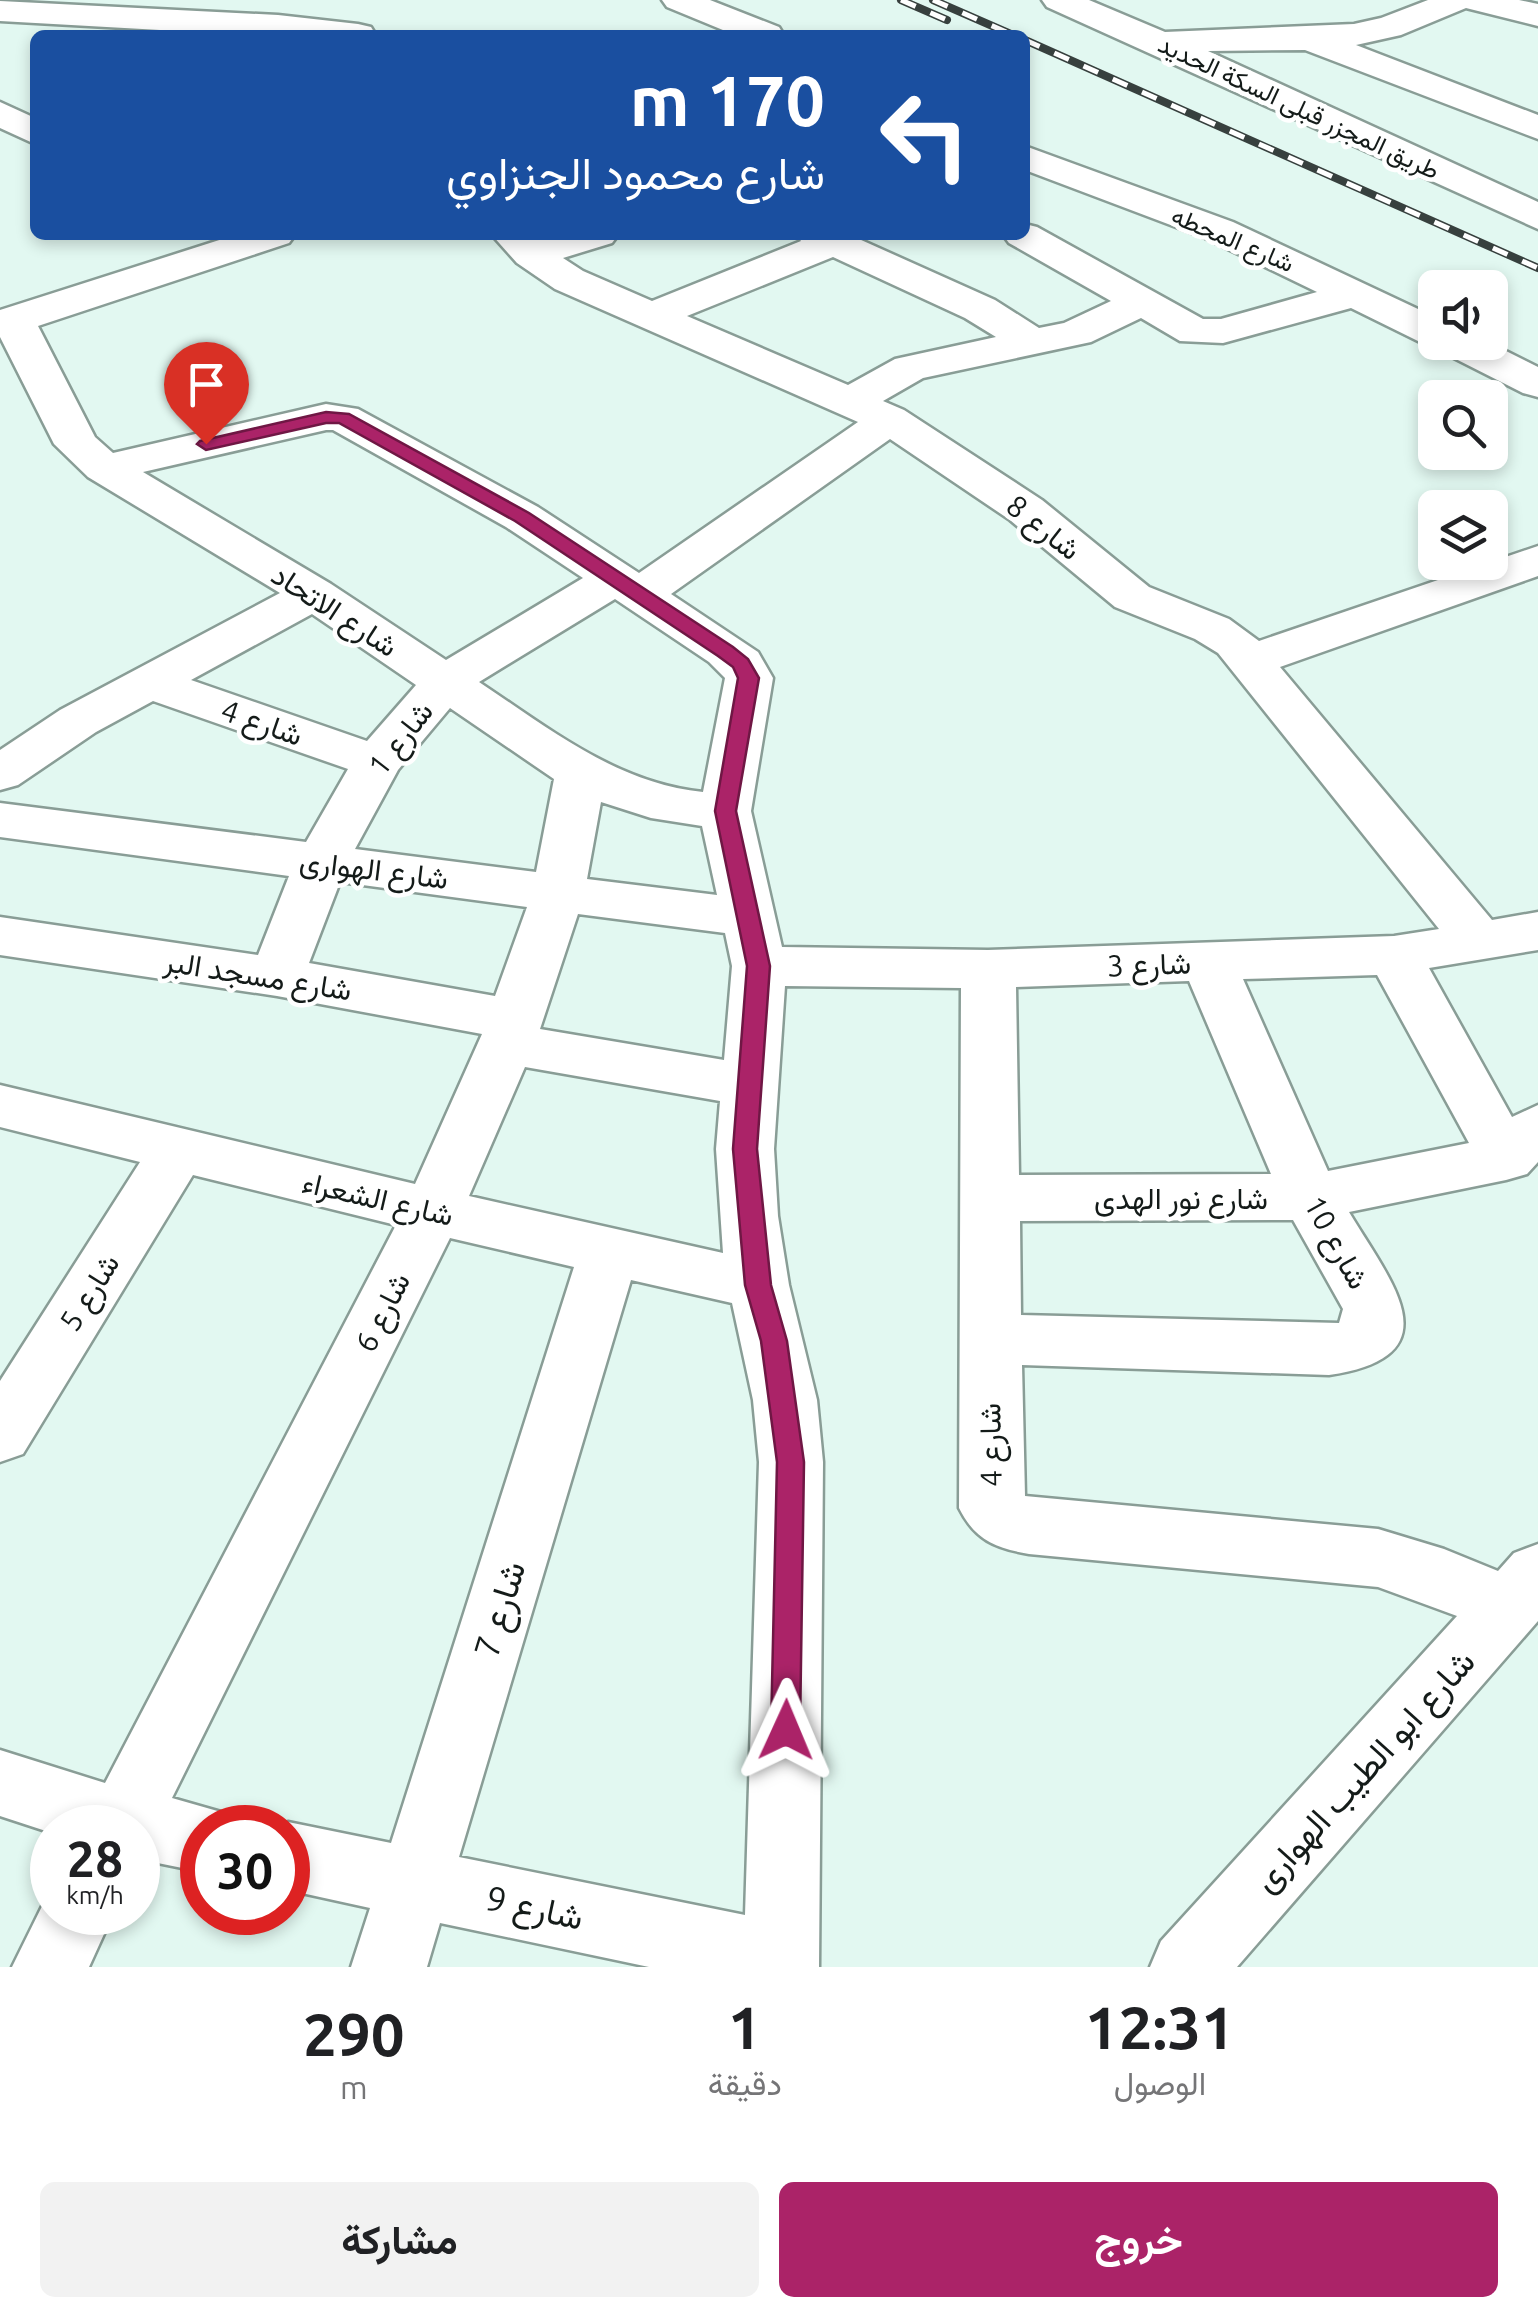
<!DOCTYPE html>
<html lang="ar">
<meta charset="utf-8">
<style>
:root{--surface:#fff;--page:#f2f2f2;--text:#202124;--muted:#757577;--accent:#ab2368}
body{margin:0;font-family:Ubuntu,Vazirmatn,sans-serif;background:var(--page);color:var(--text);direction:rtl;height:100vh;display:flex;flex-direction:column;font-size:38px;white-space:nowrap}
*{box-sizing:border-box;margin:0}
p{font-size:32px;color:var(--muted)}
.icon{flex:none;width:55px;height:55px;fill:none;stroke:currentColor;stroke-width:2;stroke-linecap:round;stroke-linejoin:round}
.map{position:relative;height:1967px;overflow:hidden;direction:ltr}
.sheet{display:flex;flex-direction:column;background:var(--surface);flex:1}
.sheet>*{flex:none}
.top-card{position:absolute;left:30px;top:30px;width:1000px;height:210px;border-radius:15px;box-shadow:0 5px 15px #0003;direction:rtl;background:#1a4fa0;color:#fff;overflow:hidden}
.controls{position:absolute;left:1418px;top:270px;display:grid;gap:20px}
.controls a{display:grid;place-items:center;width:90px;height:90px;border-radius:15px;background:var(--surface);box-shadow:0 5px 15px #0003;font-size:50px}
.speed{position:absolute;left:30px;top:1805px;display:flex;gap:20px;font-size:50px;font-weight:700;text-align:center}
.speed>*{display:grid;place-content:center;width:130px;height:130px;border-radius:50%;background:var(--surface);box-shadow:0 5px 15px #0003;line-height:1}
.speed small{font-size:25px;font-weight:400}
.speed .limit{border:15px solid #d22;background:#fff;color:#111}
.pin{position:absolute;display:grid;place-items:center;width:85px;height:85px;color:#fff;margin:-102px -42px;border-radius:50% 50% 50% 0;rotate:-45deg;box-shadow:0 0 10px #0007}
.pin .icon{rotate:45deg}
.me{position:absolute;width:110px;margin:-55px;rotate:1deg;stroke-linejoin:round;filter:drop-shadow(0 0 8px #0008)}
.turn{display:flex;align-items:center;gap:35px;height:210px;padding:0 40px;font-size:45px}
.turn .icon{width:130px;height:130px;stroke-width:2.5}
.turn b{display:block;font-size:70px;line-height:85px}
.eta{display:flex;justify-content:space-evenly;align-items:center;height:170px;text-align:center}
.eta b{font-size:60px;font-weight:700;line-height:70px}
.primary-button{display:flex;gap:20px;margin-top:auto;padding:20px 40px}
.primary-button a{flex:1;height:115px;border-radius:15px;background:var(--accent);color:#fff;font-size:40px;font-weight:700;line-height:115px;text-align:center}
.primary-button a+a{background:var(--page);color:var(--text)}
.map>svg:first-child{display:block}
</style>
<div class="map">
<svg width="1538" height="1967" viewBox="0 0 1538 1967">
<rect width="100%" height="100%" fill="#e2f8f1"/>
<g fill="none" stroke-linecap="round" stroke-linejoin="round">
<defs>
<g id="minor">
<polygon points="662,0 710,0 779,27 784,35 735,35 667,7"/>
<polygon points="1042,0 1089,0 1165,32 1354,24 1381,18 1428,0 1519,0 1538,4 1538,26 1466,8 1401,35 1356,45 1538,115 1538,139 1305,50 1208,51 1538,202 1538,229 1047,7"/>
<polygon points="0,1 278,15 358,24 371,27 376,35 249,35 0,21"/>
<polygon points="0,102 35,118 35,144 0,128"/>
<path d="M 1025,146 L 1233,222 L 1435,317 L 1435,342 L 1488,342 L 1538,367 L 1538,397 L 1523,393 L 1440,351 L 1436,345 L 1420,342 L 1351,308 L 1223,343 L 1180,341 L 1141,318 L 1091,342 L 923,378 L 883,401 L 904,410 L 1042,500 L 1149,587 L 1229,619 L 1259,641 L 1538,546 L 1538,576 L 1280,667 L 1492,920 L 1538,912 L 1538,950 L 1429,968 L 1512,1117 L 1538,1105 L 1538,1162 L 1527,1174 L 1506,1180 L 1349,1212 C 1390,1281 1457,1356 1329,1375 L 1022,1365 L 1025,1496 L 1378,1529 L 1444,1549 L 1498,1571 L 1514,1553 L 1538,1544 L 1538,1621 L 1237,1967 L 1150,1967 L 1161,1941 L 1457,1616 L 1378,1587 L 1029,1554 C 995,1548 975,1540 959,1508 L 961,988 L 785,986 L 774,1149 L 778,1216 L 789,1285 L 817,1400 L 823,1462 L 819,1967 L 649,1967 L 440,1923 L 427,1967 L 351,1967 L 370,1908 L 288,1890 L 288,1828 L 273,1828 L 288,1822 L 391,1843 L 574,1267 L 450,1238 L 172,1798 L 228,1814 L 234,1828 L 202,1828 L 202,1872 L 138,1859 L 138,1828 L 52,1828 L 52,1833 L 0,1816 L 0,1750 L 105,1783 L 396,1225 L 193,1175 L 23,1454 L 0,1462 L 0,1381 L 140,1162 L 0,1127 L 0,1085 L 415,1184 L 482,1034 L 277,996 L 0,955 L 0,917 L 258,955 L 289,876 L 0,837 L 0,803 L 306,842 L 348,769 L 153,701 L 96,732 L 18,785 L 0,790 L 0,750 L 60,710 L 280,593 L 88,477 L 54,444 L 0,337 L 0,310 L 235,235 L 295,235 L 289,243 L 38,326 L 95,437 L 113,453 L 326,404 L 358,409 L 538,507 L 639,573 L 858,422 L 555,289 L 517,263 L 492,235 L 534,235 L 539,240 L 556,235 L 618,235 L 612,243 L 563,258 L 583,271 L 652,301 L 801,241 L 797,235 L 850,235 L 995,300 L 1039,328 L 1064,323 L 1111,301 L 1009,243 L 1003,235 L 1025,235 L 1025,224 L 1037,227 L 1203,319 L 1221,319 L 1317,292 L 1205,238 L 1025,170 ZM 833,257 L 965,318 L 996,337 L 895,359 L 848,385 L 687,316 ZM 326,430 L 333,430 L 506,527 L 583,578 L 446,660 L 331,584 L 143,472 ZM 890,439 L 1010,520 L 1115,607 L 1195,639 L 1218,653 L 1439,929 L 1394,936 L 988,950 L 782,947 L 751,811 L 773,678 L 758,652 L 671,594 ZM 615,599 L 709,662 L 725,678 L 703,792 C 616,783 550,729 479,682 ZM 312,614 L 416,685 L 367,741 L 191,680 ZM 450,708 L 554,779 L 536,872 L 355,849 L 398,770 ZM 601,802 L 651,818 L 702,826 L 717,895 L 587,879 ZM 340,882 L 527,907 L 495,996 L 309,963 ZM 578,914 L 725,933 L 732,966 L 724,1060 L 540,1029 ZM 1377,975 L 1469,1143 L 1328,1171 L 1243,979 ZM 1189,981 L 1271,1174 L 1019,1175 L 1016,987 ZM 525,1067 L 720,1101 L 716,1149 L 723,1253 L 469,1196 ZM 1293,1220 L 1343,1309 L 1339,1323 L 1021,1315 L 1020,1221 ZM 631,1280 L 732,1303 L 753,1400 L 759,1462 L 745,1915 L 459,1857 Z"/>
<polygon points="52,1886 52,1912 114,1912 89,1967 12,1967"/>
</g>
</defs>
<!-- minor casing -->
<use href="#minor" stroke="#899d96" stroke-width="5"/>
<!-- minor -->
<use href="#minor" fill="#fff" fill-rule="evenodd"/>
<defs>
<g id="rail">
<polyline points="901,0 947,20"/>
<polyline points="933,0 1013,35"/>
<polyline points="1025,40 1538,268"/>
</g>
</defs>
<!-- rail casing -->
<use href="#rail" stroke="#37403e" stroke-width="8"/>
<!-- rail -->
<use href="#rail" stroke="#fff" stroke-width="5" stroke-dasharray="16" stroke-linecap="butt"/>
</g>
<!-- route -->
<polygon fill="#ab2368" stroke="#6f1744" stroke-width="2.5" points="326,412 349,414 529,513 733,647 748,659 759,678 736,811 770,966 757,1149 771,1285 787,1341 804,1462 800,1730 796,1739 786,1743 775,1739 771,1730 777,1462 761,1341 745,1285 733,1149 747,966 715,811 738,678 733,667 718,656 515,521 339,423 326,423 206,450 197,444 200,441"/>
<g text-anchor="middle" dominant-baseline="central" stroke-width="9" stroke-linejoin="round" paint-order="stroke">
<!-- far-street labels -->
<g font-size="25" fill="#141b19" stroke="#fff">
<text transform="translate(1299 107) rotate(25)">طريق المجزر قبلى السكة الحديد</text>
<text transform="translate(1233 239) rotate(23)">شارع المحطه</text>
</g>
<!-- street labels -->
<g font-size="30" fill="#141b19" stroke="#fff">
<text transform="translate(1044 527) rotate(38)">شارع 8</text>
<text transform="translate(335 610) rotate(33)">شارع الاتحاد</text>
<text transform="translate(262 722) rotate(19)">شارع 4</text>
<text transform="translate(400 738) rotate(-52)">شارع 1</text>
<text transform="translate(374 869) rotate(7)">شارع الهوارى</text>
<text transform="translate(1149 964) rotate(-2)">شارع 3</text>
<text transform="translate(258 975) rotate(9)">شارع مسجد البر</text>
<text transform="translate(378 1198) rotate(13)">شارع الشعراء</text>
<text x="1181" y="1198">شارع نور الهدى</text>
<text transform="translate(1337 1242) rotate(61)">شارع 10</text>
<text transform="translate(89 1292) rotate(-58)">شارع 5</text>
<text transform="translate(382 1312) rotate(-63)">شارع 6</text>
<text transform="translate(990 1445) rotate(-91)">شارع 4</text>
</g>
<!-- near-street labels -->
<g font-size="35" fill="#141b19" stroke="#fff">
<text transform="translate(499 1609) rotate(-73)">شارع 7</text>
<text transform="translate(1363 1770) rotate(-48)">شارع ابو الطيب الهوارى</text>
<text transform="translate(535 1907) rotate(12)">شارع 9</text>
</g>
</g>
</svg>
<div class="controls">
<a><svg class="icon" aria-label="sound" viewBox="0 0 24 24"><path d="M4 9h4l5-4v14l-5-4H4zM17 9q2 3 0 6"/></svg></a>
<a><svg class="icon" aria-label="search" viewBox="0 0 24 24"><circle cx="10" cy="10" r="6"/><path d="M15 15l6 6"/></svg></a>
<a><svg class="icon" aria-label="layers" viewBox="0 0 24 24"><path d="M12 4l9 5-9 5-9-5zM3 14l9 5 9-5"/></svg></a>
</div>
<div class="speed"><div>28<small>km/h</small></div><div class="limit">30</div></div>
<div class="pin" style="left:206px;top:444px;background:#d93025"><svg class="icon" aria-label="arrive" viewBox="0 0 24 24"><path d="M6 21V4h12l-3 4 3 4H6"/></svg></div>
<svg class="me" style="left:786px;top:1730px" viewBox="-20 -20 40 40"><path d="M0-17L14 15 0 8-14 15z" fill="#ab2368" stroke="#fff" stroke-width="4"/></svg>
<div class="top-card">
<div class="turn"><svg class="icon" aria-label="left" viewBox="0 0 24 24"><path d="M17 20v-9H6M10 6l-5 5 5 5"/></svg><div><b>170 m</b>شارع محمود الجنزاوي</div></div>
</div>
</div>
<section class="sheet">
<div class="eta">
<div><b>12:31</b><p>الوصول</p></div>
<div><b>1</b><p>دقيقة</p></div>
<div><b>290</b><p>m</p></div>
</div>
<div class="primary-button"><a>خروج</a><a>مشاركة</a></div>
</section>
